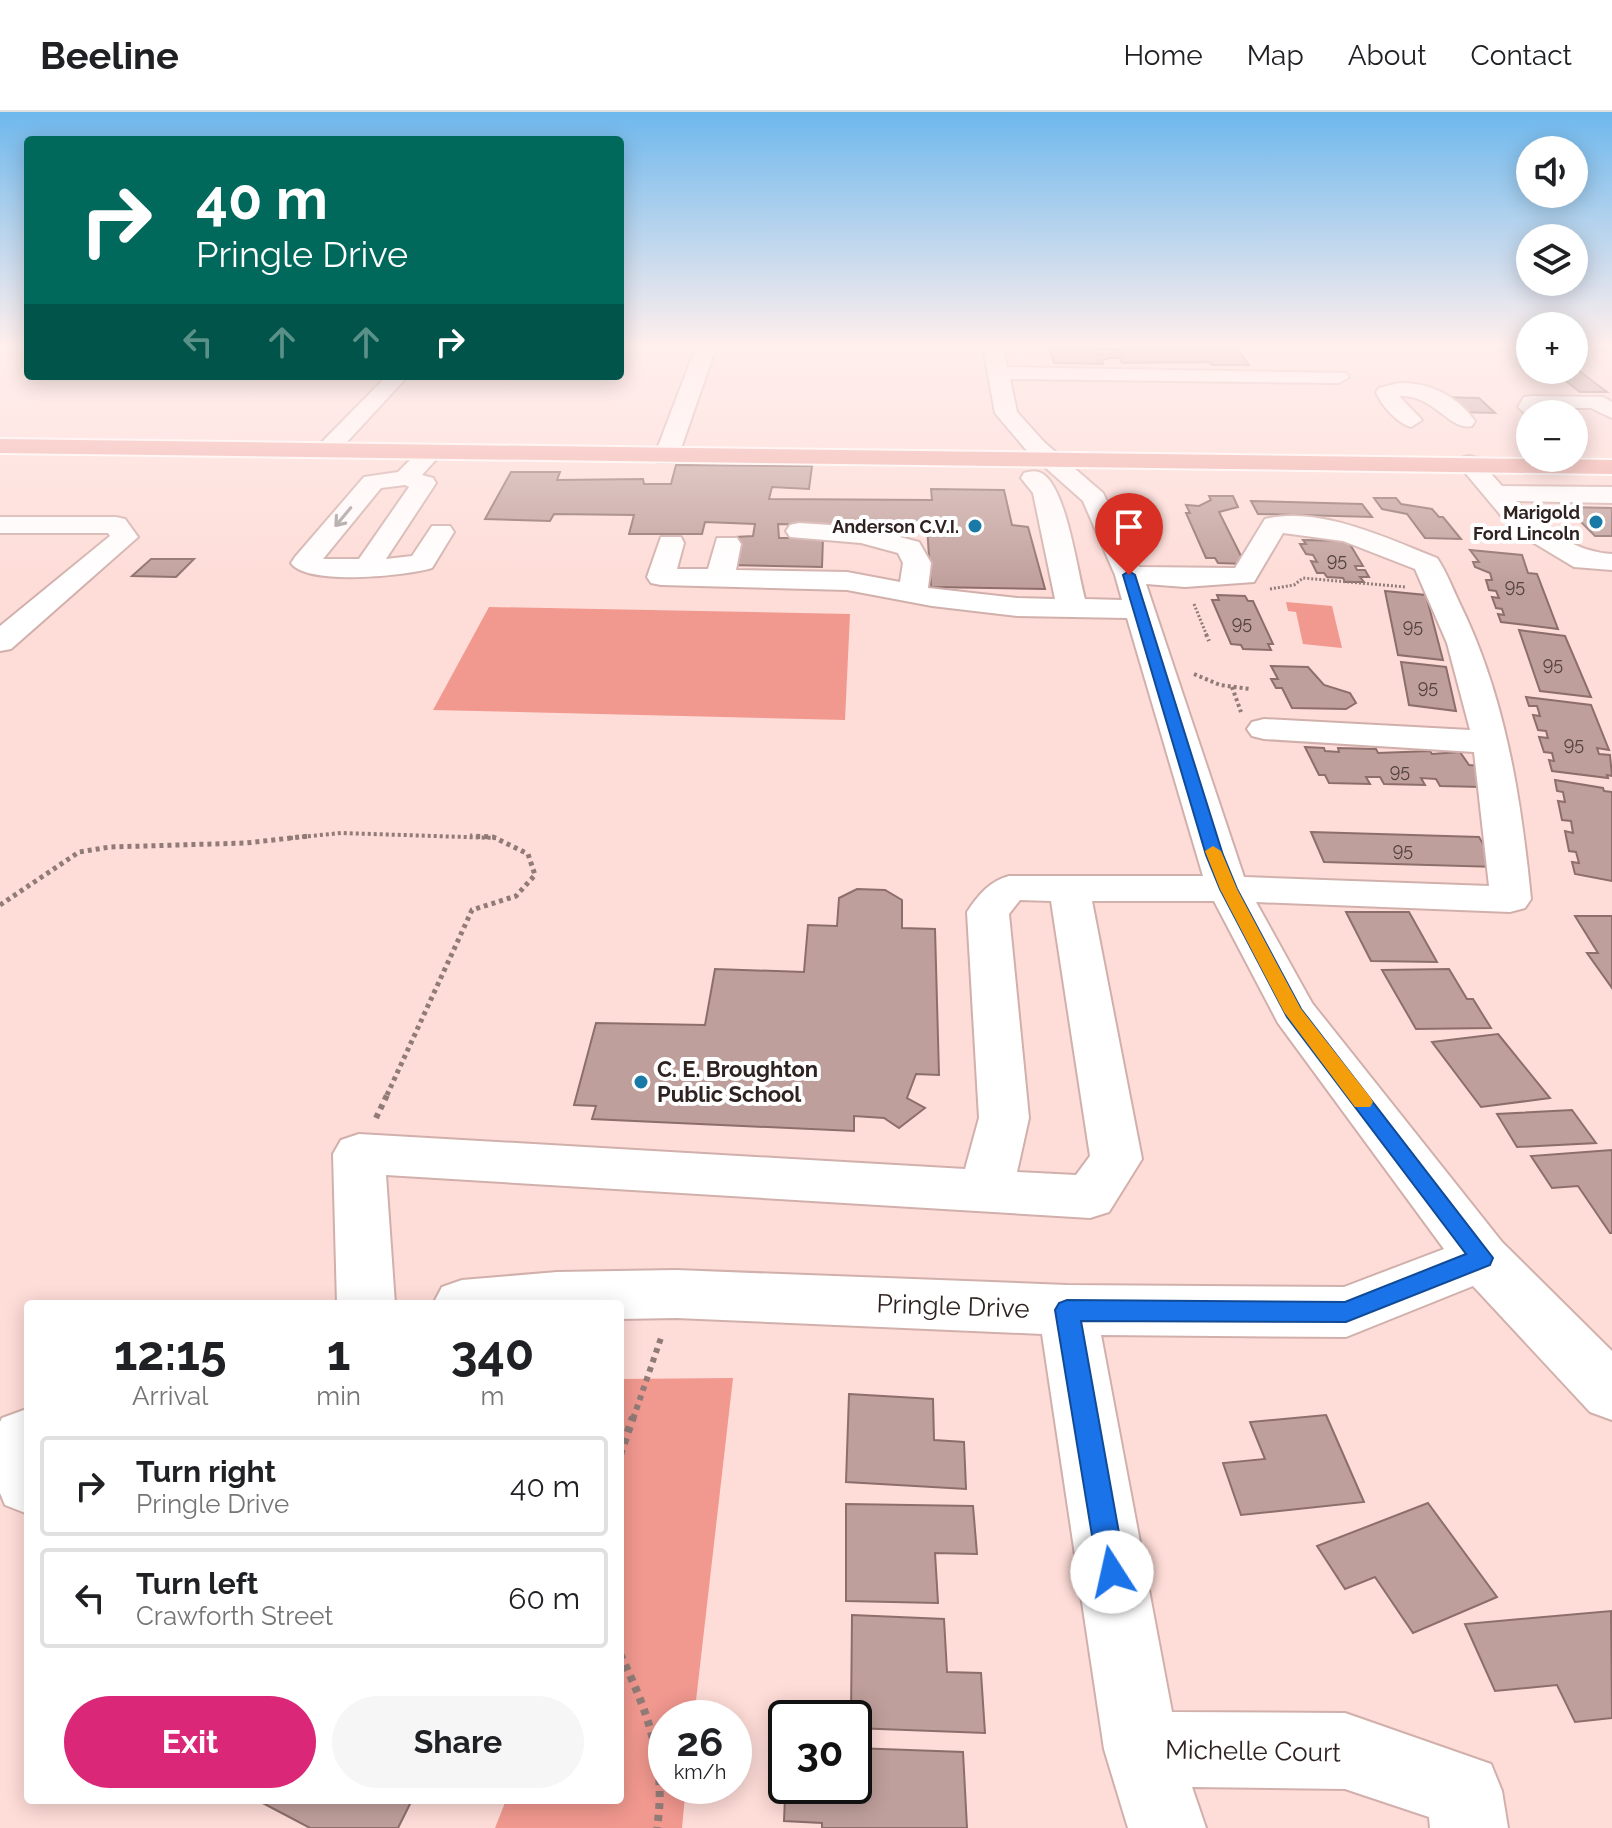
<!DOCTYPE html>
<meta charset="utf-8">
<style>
:root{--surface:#fff;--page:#f6f6f6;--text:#202124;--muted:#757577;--line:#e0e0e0;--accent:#db2777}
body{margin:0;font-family:Raleway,sans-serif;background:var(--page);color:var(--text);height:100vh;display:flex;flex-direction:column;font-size:30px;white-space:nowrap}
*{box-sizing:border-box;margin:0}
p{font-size:26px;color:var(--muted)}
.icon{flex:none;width:44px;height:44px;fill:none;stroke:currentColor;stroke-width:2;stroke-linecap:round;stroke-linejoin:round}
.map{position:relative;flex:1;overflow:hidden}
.sheet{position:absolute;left:24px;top:1188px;width:600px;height:504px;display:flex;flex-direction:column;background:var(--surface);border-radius:8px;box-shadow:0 4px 20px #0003}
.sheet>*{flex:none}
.hud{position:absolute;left:24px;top:24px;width:600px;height:244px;border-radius:8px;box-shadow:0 4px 20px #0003;background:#00695c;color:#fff;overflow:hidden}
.fabs{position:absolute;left:1516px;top:24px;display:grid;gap:16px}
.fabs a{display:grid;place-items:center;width:72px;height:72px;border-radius:50%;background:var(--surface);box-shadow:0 4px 20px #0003;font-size:40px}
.speed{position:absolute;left:648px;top:1588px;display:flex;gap:16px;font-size:40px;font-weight:700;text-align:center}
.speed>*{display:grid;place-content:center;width:104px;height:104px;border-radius:50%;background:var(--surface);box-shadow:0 4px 20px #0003;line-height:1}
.speed small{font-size:20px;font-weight:400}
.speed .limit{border:4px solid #111;border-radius:12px;background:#fff;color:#111}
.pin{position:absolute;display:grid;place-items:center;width:68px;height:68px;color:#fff;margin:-82px -34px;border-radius:50% 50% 50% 0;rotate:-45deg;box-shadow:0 0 8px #0007}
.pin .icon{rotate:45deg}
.me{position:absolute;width:88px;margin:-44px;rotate:350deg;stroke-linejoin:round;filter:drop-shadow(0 0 6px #0008)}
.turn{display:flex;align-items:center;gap:28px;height:168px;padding:0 40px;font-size:36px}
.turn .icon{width:104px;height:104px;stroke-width:2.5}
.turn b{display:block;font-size:56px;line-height:68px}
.lanes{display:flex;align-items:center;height:76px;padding:0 40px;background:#0003;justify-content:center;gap:40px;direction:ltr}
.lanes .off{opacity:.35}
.eta{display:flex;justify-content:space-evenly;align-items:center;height:136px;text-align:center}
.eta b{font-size:48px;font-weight:700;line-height:56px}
.cta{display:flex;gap:16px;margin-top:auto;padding:16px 40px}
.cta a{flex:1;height:92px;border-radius:48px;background:var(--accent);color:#fff;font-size:32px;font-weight:700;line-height:92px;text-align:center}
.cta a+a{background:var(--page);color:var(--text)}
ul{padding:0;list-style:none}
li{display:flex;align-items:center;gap:24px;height:100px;margin:0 16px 12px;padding:0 24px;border:4px solid var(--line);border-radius:8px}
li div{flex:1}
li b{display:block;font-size:30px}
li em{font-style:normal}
header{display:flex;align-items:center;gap:48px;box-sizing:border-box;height:112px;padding:0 40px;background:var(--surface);border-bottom:2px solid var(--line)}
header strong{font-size:38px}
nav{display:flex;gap:44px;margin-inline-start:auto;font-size:28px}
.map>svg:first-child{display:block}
</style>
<header>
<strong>Beeline</strong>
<nav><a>Home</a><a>Map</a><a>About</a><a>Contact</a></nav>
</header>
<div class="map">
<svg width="1612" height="1716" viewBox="0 0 1612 1716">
<rect width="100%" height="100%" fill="#fedcd7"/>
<!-- green -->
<g fill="#f1988f">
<polygon points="1286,490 1332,494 1342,536 1303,532 1296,500 1288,499"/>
<polygon points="489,495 850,502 845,608 433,598"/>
<polygon points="733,1266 694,1606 666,1606 666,1674 686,1674 682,1716 495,1716 506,1688 620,1688 620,1267"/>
</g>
<!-- building -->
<g fill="#bf9f9b" stroke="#8c6e6a" stroke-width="2">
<polygon points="1049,235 1132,238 1131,235 1236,235 1249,253 1212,253 1210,250 1122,251 1120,246 1110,246 1102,248 1103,252 1054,251"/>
<polygon points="1552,258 1578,258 1607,280 1580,280"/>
<polygon points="1441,285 1479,286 1495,301 1456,300"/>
<polygon points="676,353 812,354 809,377 772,375 769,387 932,388 931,377 1004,378 1012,413 1028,415 1045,477 931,475 927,414 778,412 779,426 823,426 822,455 728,453 735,425 753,424 755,412 705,410 702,422 629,422 634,403 554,402 550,409 485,407 511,360 560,360 557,368 643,367 644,372 671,372"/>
<polygon points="1209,384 1233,384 1238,395 1219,400 1245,452 1218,451 1215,446 1206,446 1186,401 1190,401 1186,393 1199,394 1211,388"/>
<polygon points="1374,386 1396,386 1401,392 1432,397 1439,405 1443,405 1461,427 1425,426 1407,402 1382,397"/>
<polygon points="1251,389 1362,392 1372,405 1258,402"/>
<polygon points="1566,395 1612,396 1612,424 1595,424"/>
<polygon points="1303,428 1348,429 1363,454 1355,454 1357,458 1365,458 1369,465 1360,465 1364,470 1345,470 1343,466 1327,465 1324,461 1317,461 1311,449 1317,450 1313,443 1306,442 1300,432 1306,432"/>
<polygon points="1470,438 1522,443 1528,461 1537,462 1558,517 1501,510 1498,502 1504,503 1502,497 1496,496 1492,485 1499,486 1496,479 1489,478 1486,468 1492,468 1490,461 1475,455 1473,450 1479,450"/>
<polygon points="151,447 194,447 176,465 132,464"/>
<polygon points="1385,479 1426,483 1443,548 1398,543"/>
<polygon points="1217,483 1245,484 1248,489 1253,489 1273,532 1268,532 1271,538 1243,537 1241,533 1231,532 1212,488 1219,488"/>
<polygon points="1519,518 1565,524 1591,585 1540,579"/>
<polygon points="1401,550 1446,555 1456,599 1409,593"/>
<polygon points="1271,554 1308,555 1324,573 1350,581 1356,591 1346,597 1292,596 1282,576 1276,576 1271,567 1278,567"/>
<polygon points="1526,585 1591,593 1609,638 1597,636 1599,642 1610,643 1612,664 1607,663 1608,666 1552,659 1549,648 1554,649 1552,641 1544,640 1539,625 1548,626 1546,619 1538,618 1533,603 1540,604 1537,594 1529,594"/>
<polygon points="1305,635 1324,636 1325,639 1339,640 1338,636 1376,637 1378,641 1430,639 1432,642 1460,640 1469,653 1481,654 1490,668 1477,668 1481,675 1440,674 1436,667 1421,666 1425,673 1384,672 1380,665 1366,665 1370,672 1329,671 1325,663 1319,663"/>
<polygon points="1555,668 1603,676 1604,679 1612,680 1612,769 1575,762 1572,750 1579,751 1576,740 1569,739 1565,719 1573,721 1571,709 1562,708 1558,689 1565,690 1563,680 1557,679"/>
<polygon points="1311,720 1479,725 1497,755 1324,750"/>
<polygon points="857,777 885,778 902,788 902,816 935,817 939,963 916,962 907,986 925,996 899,1016 884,1006 854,1004 854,1019 592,1007 596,994 574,993 596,911 705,913 715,857 804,860 808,813 837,814 839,786"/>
<polygon points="1346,800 1409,800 1437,850 1371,849"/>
<polygon points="1575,804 1612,804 1612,876 1587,841 1598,841"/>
<polygon points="1449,857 1467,887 1473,887 1491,916 1416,917 1382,858"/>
<polygon points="1498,922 1550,986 1481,995 1432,930"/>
<polygon points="1572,998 1596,1031 1517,1035 1497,1002"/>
<polygon points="1612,1038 1612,1121 1610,1121 1578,1074 1552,1076 1531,1044"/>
<polygon points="849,1282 933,1287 934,1328 964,1330 966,1377 846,1370"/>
<polygon points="1326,1303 1364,1390 1241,1403 1223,1351 1265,1347 1250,1310"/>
<polygon points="1428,1391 1497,1485 1413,1521 1375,1465 1345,1477 1317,1434"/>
<polygon points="846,1392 973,1394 977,1442 935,1441 938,1491 846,1489"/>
<polygon points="1611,1499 1612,1606 1575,1610 1557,1573 1495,1579 1465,1512"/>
<polygon points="852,1503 944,1507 947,1560 981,1561 985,1621 854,1616 854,1606 851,1606"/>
<polygon points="854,1636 963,1640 967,1716 822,1716 822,1711 784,1709 786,1660 786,1674 854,1674"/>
<polygon points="257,1688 412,1688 398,1716 310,1716"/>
</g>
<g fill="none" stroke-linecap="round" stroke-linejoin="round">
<defs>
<g id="minor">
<polygon points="696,235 716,235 678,345 674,350 658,350 654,345"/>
<path d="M 983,235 L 1003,235 L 1007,255 L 1346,261 L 1349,265 L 1339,271 L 1010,267 L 1017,300 L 1044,330 L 1103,381 L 1139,455 L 1235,456 L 1265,407 C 1321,394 1386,426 1437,446 C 1446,459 1452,475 1459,490 C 1505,583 1521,685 1531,787 L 1525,796 L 1510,800 L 1256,790 L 1312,891 L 1502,1130 L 1612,1239 L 1612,1308 L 1590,1300 L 1473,1174 L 1346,1225 L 1101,1223 L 1172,1600 L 1345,1601 L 1491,1652 L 1502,1679 L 1508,1716 L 1430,1716 L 1429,1705 L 1345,1677 L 1192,1675 L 1206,1716 L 1128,1716 L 1104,1637 L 1042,1222 L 676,1206 L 620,1207 L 620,1192 L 433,1192 L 442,1175 L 462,1168 L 557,1160 L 676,1158 L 1067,1173 L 1344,1175 L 1444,1137 L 1278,911 L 1214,789 L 1092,789 L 1142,1047 L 1109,1100 L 1090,1106 L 386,1063 L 395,1192 L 337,1192 L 333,1042 L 341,1028 L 359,1022 L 965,1057 L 979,1006 L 967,800 C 978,783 990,769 1009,764 L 1203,764 L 1127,506 L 1017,504 L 932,494 L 847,478 L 661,473 L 651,471 L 647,465 L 661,425 L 681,425 L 684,431 L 677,457 L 708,457 L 717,426 L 737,426 L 741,432 L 736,458 L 847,460 L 900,470 L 903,451 L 898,441 L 861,431 L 790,425 L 786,419 L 790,413 L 799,411 L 862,415 L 919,430 L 931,451 L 928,476 L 1017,486 L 1055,487 L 1033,381 L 1021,366 L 1024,361 C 1031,359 1037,358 1043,362 C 1067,379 1077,458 1085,487 L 1122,488 L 1115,463 L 1083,389 L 1028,340 L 995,301 ZM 1283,421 L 1343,429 L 1415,457 L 1447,531 L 1470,618 L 1264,607 L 1252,610 L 1247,617 L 1252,624 L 1264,627 L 1474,640 L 1489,774 L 1244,765 L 1146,472 L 1185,475 L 1254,470 ZM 1020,788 L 1051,789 L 1090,1044 L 1076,1063 L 1017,1060 L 1029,1006 L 1009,802 Z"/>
<polygon points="387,264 408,264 334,344 318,344 314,339 318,334"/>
<path d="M 1399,271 C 1430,270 1457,284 1475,309 L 1472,314 C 1449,319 1434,282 1399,284 L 1422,308 L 1411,315 C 1397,311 1381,293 1376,280 L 1379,276 Z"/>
<polygon points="1532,284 1603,285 1612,290 1612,306 1591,296 1544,296 1549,302 1530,302 1530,306 1518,295 1524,285"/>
<path d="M 430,334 L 438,336 L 442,341 L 422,363 L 433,366 L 436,371 L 386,447 L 412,444 L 432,414 L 450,414 L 454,420 L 432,456 C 406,464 307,474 291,451 L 295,445 L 364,365 L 398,360 L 422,336 ZM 405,373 L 409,375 L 359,447 L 323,447 L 381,376 Z"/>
<path d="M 1469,344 L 1477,346 L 1502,374 L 1612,375 L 1612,391 L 1516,389 C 1540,416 1576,440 1612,442 L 1612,458 L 1574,455 L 1514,419 L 1457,351 L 1461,346 Z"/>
<polygon points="0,405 116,405 125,407 138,425 11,537 0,539 0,514 110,424 108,421 0,421"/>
<polygon points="24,1298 28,1299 28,1402 5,1393 0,1381 0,1310 2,1306"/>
</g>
<polygon id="major" points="0,327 1612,348 1612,362 0,341"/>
</defs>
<!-- minor casing -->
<use href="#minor" stroke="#d1b0ac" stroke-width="4"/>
<!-- major casing -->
<use href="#major" stroke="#fff" stroke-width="4"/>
<!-- path-far4 -->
<g stroke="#917b77" stroke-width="3" stroke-dasharray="2 2" stroke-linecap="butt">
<polyline points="1270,477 1294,473 1303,466 1406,475"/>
<polyline points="1194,492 1207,524"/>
</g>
<!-- path-far3 -->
<g stroke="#917b77" stroke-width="4" stroke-dasharray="3 3" stroke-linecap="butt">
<polyline points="1206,522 1209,529"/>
<polyline points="1194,562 1220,573 1250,577"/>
<polyline points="1232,575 1241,600"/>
<polyline points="290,726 341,721 496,726"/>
</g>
<!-- path-far2 -->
<g stroke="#917b77" stroke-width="5" stroke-dasharray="4 4" stroke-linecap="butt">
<polyline points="0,793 79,740 110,735 246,731 309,724"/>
<polyline points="387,983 472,798 516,784 535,763 528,742 493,725 470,724"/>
</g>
<!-- path-far1 -->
<g stroke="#917b77" stroke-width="6" stroke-dasharray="5 5" stroke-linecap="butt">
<polyline points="376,1006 388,981"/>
<polyline points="633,1307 662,1223"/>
</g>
<!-- path -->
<g stroke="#917b77" stroke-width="8" stroke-dasharray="6 6" stroke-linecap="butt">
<polyline points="620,1343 633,1305"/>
<path d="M 620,1542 C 648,1600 667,1651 657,1716"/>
</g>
<!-- minor -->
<use href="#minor" fill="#fff" fill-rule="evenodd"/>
<!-- major -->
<use href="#major" fill="#f0ada7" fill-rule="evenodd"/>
</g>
<!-- one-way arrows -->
<defs><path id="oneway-shaft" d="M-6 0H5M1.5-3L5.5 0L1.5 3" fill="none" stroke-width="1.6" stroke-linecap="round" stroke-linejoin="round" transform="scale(2)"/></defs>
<use stroke="#a19c9b" href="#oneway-shaft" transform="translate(343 405) rotate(130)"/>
<!-- sky -->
<linearGradient id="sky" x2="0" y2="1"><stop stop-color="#6eb8ed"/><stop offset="0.49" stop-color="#ffefed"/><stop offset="1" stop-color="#ffefed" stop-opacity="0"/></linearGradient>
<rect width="1612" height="475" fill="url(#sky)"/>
<!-- route -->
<polygon fill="#1a73e8" stroke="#114b97" stroke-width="2" points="1129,459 1135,463 1223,743 1237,777 1301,897 1493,1146 1490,1153 1346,1210 1081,1209 1126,1460 1122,1470 1112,1474 1102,1470 1098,1460 1055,1198 1059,1191 1067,1188 1345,1190 1466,1142 1287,905 1220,777 1206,743 1123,463"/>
<!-- slow -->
<polygon fill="#f59e0b" points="1213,734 1221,739 1237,777 1301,897 1370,985 1373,990 1370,995 1355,995 1284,900 1220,777 1205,739"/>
<!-- markers -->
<g fill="#1a7aa7" stroke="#fff" stroke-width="3">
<circle cx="1596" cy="410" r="8"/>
<circle cx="975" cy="414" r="8"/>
<circle cx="641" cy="970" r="8"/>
</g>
<g text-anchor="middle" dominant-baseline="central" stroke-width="8" stroke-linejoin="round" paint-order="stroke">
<!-- far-poi labels -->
<g font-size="18" font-weight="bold" fill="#2f2321" stroke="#fff" text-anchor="end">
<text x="1580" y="400">Marigold<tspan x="1580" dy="21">Ford Lincoln</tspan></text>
<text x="959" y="414">Anderson C.V.I.</text>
</g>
<!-- number labels -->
<g font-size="18" fill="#534240">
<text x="1337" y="447">95</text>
<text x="1515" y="473">95</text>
<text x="1242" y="510">95</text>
<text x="1413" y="513">95</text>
<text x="1553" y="551">95</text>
<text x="1428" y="574">95</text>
<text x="1574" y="631">95</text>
<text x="1400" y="658">95</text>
<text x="1403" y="737">95</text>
</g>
<!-- poi labels -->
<g font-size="22" font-weight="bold" fill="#2f2321" stroke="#fff" text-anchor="start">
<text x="657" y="957">C. E. Broughton<tspan x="657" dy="25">Public School</tspan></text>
</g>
<!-- near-street labels -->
<g font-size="26" fill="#2f2321" stroke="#fff">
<text transform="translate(953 1194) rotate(2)">Pringle Drive</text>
<text transform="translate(1253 1639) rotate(1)">Michelle Court</text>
</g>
</g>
</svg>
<div class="fabs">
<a><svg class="icon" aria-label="sound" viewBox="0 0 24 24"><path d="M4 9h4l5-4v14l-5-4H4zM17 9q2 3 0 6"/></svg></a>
<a><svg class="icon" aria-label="layers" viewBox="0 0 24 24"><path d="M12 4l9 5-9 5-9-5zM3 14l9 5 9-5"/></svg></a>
<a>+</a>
<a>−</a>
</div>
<div class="speed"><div>26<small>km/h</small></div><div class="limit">30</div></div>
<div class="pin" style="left:1129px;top:463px;background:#d93025"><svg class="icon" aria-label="arrive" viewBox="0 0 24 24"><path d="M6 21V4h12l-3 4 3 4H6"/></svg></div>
<svg class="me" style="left:1112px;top:1460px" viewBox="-20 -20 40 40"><circle r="19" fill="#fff"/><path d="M0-13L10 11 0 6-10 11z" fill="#1a73e8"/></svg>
<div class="hud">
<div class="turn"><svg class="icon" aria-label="right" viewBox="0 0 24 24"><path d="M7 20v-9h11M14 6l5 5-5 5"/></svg><div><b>40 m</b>Pringle Drive</div></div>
<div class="lanes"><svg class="icon off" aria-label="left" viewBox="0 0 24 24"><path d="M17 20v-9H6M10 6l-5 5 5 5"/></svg><svg class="icon off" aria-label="ahead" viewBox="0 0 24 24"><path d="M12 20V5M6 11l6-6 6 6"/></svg><svg class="icon off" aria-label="ahead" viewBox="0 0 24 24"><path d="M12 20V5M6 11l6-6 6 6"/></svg><svg class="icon" aria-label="right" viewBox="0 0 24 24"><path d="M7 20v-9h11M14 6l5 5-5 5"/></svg></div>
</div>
<section class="sheet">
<div class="eta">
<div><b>12:15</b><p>Arrival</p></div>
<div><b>1</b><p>min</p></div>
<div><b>340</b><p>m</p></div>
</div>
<ul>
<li><svg class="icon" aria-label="right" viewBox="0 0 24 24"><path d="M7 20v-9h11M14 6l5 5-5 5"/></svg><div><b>Turn right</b><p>Pringle Drive</p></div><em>40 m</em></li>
<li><svg class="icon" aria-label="left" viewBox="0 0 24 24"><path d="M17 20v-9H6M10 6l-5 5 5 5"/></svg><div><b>Turn left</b><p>Crawforth Street</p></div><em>60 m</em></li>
</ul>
<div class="cta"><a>Exit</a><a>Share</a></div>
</section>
</div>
